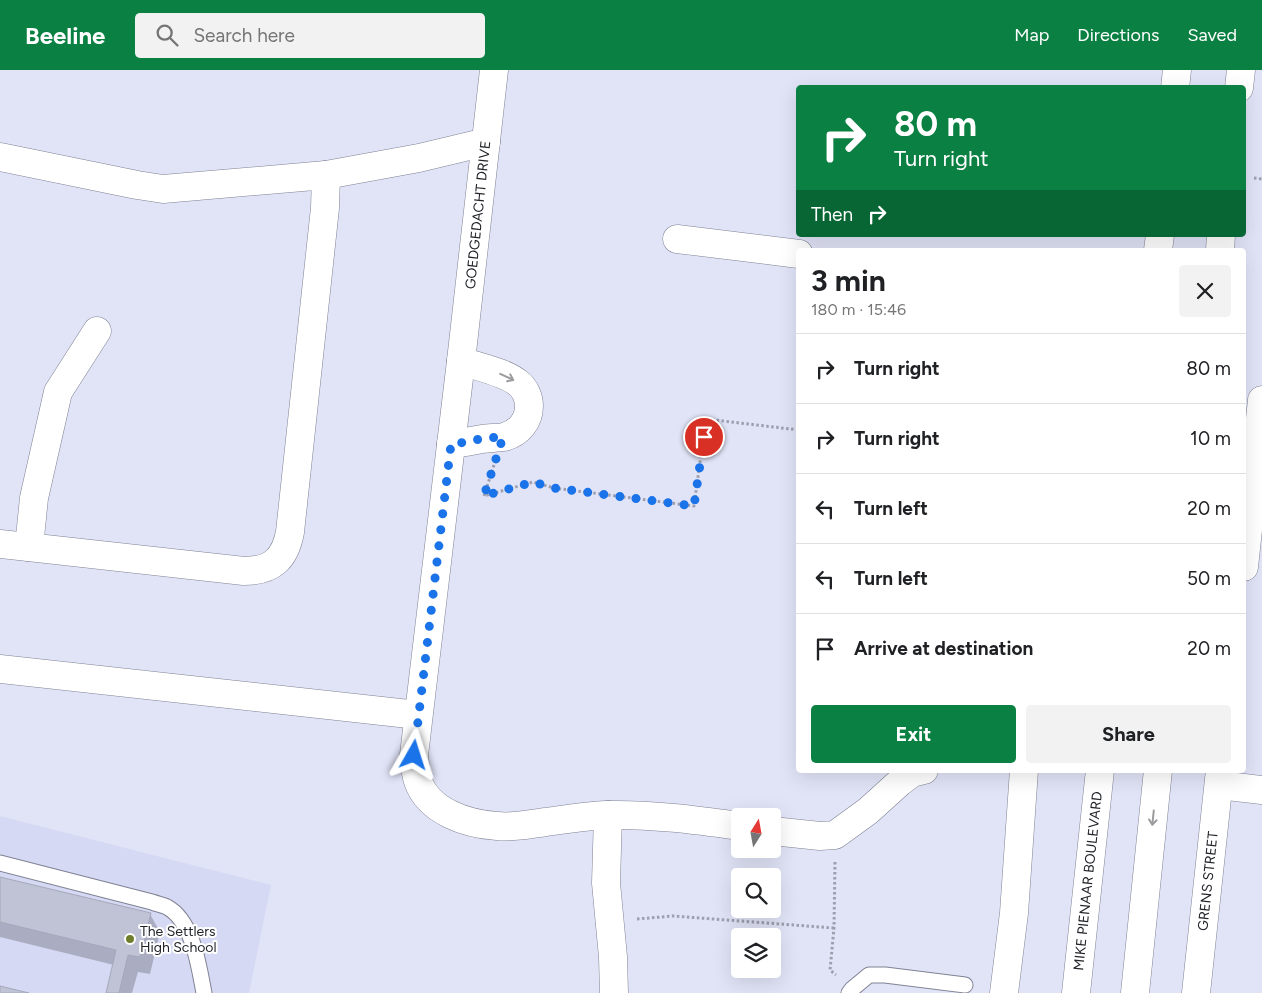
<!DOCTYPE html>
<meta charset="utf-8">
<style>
:root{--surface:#fff;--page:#f2f2f2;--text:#202124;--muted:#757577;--line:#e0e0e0;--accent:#0b8043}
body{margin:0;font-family:Figtree,sans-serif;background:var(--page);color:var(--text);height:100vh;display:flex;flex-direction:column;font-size:19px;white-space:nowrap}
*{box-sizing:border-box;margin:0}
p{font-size:16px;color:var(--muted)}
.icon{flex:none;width:28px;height:28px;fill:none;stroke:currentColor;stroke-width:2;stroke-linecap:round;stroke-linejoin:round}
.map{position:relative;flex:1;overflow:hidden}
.drawer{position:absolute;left:796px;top:178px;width:450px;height:525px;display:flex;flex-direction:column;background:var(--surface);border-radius:5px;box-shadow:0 5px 20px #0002}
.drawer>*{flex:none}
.top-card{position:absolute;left:796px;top:15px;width:450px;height:152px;border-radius:5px;box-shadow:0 5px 20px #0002;background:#0b8043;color:#fff;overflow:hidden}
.needle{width:32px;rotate:11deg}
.buttons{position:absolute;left:731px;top:738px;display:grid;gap:10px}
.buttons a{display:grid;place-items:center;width:50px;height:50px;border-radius:5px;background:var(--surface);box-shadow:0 5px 20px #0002;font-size:25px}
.pin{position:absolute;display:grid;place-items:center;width:42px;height:42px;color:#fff;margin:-21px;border:2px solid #fff;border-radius:50%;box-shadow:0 1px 5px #0007}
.me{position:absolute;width:55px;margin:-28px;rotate:6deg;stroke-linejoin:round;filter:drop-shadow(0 0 4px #0008)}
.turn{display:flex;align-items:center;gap:18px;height:105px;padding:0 15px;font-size:22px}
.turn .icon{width:65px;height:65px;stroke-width:2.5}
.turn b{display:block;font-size:35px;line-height:42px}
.then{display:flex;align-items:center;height:48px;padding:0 15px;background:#0003;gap:10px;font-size:19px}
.round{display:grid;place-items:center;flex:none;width:52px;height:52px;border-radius:5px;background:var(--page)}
.summary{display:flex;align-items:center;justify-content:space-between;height:85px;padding:0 15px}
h1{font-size:30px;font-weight:700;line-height:38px}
.cta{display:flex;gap:10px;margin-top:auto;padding:10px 15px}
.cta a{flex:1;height:58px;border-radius:5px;background:var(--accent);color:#fff;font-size:20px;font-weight:700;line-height:58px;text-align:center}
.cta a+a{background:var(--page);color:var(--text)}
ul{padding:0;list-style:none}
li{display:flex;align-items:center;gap:15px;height:70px;padding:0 15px;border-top:1px solid var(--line)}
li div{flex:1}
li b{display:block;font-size:19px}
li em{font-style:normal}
header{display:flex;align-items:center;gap:30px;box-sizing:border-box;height:70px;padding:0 25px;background:var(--accent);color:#fff}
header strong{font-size:24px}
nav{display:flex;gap:28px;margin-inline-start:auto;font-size:18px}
.search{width:350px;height:45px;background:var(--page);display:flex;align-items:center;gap:12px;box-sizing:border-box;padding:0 18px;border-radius:5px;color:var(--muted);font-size:19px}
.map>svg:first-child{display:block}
</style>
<header>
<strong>Beeline</strong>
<div class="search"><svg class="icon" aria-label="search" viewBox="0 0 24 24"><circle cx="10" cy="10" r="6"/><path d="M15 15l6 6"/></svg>Search here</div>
<nav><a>Map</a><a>Directions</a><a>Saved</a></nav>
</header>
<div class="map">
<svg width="1262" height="923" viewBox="0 0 1262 923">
<rect width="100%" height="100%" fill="#e1e4f7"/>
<!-- built -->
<polygon fill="#d5d9f3" points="0,746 271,815 249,923 0,923"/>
<!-- shadow -->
<polygon fill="#0003" points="0,808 150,844 160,862 150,904 138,902 132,923 107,923 114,895 0,867"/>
<!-- building -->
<g fill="#bfc3d5" stroke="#a5a8ba">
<polygon points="0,807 151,843 140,887 128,885 119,923 106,923 116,880 0,852"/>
<polygon points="0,916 29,923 0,923"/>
</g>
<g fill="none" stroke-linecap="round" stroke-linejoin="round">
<defs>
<g id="service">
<path d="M 0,793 L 152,832 C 157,834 163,835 167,837 C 193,851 199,897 204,923"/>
<polyline points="849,923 852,919 869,905 885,905 965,915"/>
</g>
<g id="minor">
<path d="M 494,0 L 461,291 L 414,685 C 415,693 415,703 418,711 C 429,742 467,754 497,756 C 513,758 530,754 546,752 C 566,749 586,746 607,745 C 651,744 696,750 740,756"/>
<polyline points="0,87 137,115 163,119 326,105 419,88 486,72"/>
<polyline points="677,169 799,184"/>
<path d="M 451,374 C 462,373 471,371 482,369 C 489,368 497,368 504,367 C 519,363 529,351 529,336 C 529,328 525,318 518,313 C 505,302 478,297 461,291"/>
<path d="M 0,474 L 244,501 C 272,501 285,489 290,462 L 325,138 L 326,105"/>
<polyline points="29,477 34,428 58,322 97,261"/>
<polyline points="1244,497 1262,330"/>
<polyline points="0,599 418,645"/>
<polyline points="1219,715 1262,720"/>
<polyline points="608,745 606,813 613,887 614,923"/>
<polyline points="772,761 820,766 835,765 868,741 900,712 912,703 924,700"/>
<polyline points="1004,923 1014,843 1024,700"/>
<polyline points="1196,923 1220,700"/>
</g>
<g id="secondary">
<polyline points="1175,18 1177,0"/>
<polyline points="1239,18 1241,0"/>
<polyline points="1158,180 1160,165"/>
<polyline points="1220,180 1221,165"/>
<polyline points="1076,923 1100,700"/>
<polyline points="1135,923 1158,700"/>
</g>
</defs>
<!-- service casing -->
<use href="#service" stroke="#7f8293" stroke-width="17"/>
<!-- minor casing -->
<use href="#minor" stroke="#7f8293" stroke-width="29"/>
<!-- secondary casing -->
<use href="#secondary" stroke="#7f8293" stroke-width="29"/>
<!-- path -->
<g stroke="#9d9fae" stroke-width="3" stroke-dasharray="2.5 2.5" stroke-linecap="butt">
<polyline points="1254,108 1262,109"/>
<polyline points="494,395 484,426 533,412 554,418 694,436 706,349 799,360"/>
<polyline points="835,792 834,858 830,900 836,905"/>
<polyline points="637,849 673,846 834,858"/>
</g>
<!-- service -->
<use href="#service" stroke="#fff" stroke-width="15"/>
<!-- minor -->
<use href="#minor" stroke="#fff" stroke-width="28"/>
<!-- secondary -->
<use href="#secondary" stroke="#fff" stroke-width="28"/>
</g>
<!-- one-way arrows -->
<defs><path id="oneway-shaft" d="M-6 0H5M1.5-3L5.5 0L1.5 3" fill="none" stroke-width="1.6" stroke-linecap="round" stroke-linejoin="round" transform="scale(1.25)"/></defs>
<g stroke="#9c9c9f">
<use href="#oneway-shaft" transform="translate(507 307) rotate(25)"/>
<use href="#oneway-shaft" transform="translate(1153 748) rotate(96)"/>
</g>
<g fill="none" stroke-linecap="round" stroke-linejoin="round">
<!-- route -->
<polyline stroke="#1a73e8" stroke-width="9" stroke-dasharray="0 16.2" points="414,685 451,374 467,372 484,368 503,367 484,426 533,412 554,418 694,436 704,367"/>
</g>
<!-- markers -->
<circle fill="#6d7e2d" stroke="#fff" stroke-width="2" cx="130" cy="869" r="5"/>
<g text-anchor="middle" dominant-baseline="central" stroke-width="4" stroke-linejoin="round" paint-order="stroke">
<!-- street labels -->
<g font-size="14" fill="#22242a" stroke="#fff">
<text transform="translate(478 145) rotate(-84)">GOEDGEDACHT DRIVE</text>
<text transform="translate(1088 811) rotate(-84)">MIKE PIENAAR BOULEVARD</text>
<text transform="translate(1208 811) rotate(-84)">GRENS STREET</text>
</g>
<!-- poi labels -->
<g font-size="14" fill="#22242a" stroke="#fff" text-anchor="start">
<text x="140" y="861">The Settlers<tspan x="140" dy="16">High School</tspan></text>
</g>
</g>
</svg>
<div class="buttons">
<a><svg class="needle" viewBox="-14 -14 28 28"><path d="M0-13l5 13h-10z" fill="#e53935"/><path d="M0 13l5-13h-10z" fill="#757577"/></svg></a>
<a><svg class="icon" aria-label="search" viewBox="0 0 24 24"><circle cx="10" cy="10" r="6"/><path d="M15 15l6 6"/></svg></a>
<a><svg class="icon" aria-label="layers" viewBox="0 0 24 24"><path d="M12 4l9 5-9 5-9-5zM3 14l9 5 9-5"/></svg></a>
</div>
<div class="pin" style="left:704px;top:367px;background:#d93025"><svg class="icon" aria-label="arrive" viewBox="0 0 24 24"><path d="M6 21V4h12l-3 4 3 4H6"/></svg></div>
<svg class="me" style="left:414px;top:685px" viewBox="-20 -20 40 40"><path d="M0-17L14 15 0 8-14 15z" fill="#1a73e8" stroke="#fff" stroke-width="4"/></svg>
<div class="top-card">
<div class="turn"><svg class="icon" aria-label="right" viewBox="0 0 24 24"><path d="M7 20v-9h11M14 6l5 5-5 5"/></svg><div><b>80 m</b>Turn right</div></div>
<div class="then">Then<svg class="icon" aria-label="right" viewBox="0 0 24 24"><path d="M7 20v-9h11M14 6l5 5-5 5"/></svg></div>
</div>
<section class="drawer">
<div class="summary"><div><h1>3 min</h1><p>180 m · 15:46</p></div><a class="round"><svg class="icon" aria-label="close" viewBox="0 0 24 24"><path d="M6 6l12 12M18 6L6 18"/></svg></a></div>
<ul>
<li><svg class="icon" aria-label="right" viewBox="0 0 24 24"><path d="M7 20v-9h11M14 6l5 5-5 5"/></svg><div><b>Turn right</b></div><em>80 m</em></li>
<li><svg class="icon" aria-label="right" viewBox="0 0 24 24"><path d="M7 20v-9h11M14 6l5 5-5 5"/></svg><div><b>Turn right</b></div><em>10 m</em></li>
<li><svg class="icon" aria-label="left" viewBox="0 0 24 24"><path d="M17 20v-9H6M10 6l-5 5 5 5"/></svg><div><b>Turn left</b></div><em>20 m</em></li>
<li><svg class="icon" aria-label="left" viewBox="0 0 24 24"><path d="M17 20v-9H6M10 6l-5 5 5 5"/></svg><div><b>Turn left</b></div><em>50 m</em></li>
<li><svg class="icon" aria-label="arrive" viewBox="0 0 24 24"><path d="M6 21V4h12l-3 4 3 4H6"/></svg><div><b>Arrive at destination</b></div><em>20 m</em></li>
</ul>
<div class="cta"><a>Exit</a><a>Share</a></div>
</section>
</div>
